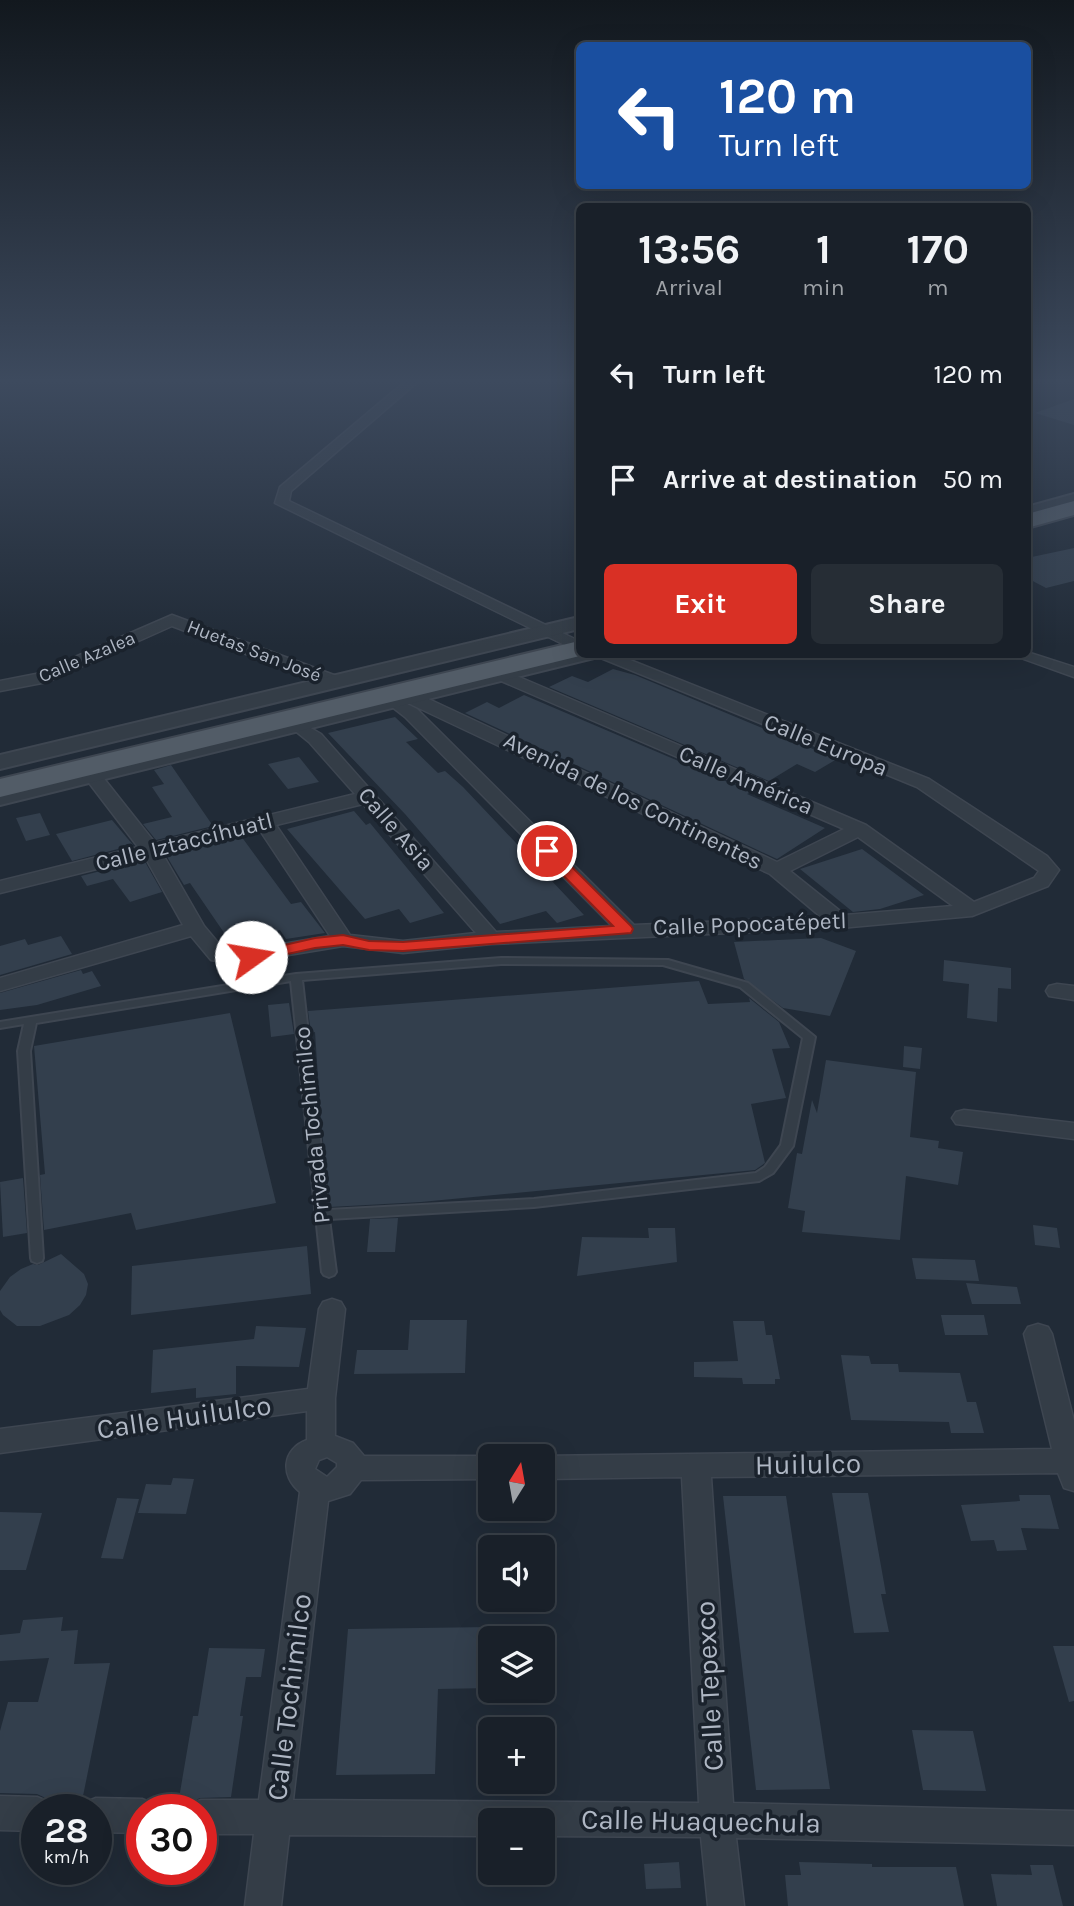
<!DOCTYPE html>
<meta charset="utf-8">
<style>
:root{--surface:#192029;--page:#262d35;--text:#f1f3f6;--muted:#9fa3a8;--line:#373e46;--accent:#d93025}
body{margin:0;font-family:Karla,sans-serif;background:var(--page);color:var(--text);height:100vh;display:flex;flex-direction:column;font-size:26px;white-space:nowrap}
*{box-sizing:border-box;margin:0}
p{font-size:23px;color:var(--muted)}
.icon{flex:none;width:38px;height:38px;fill:none;stroke:currentColor;stroke-width:2;stroke-linecap:round;stroke-linejoin:round}
.map{position:relative;flex:1;overflow:hidden}
.details{position:absolute;left:576px;top:203px;width:455px;height:455px;display:flex;flex-direction:column;background:var(--surface);border-radius:10px;box-shadow:0 7px 28px #0002,0 0 0 2px var(--line)}
.details>*{flex:none}
.banner{position:absolute;left:576px;top:42px;width:455px;height:147px;border-radius:10px;box-shadow:0 7px 28px #0002,0 0 0 2px var(--line);background:#1a4fa0;color:#fff;overflow:hidden}
.needle{width:46px;rotate:11deg}
.controls{position:absolute;left:478px;top:1444px;display:grid;gap:14px}
.controls a{display:grid;place-items:center;width:77px;height:77px;border-radius:10px;background:var(--surface);box-shadow:0 7px 28px #0002,0 0 0 2px var(--line);font-size:35px}
.speed{position:absolute;left:21px;top:1794px;display:flex;gap:14px;font-size:35px;font-weight:700;text-align:center}
.speed>*{display:grid;place-content:center;width:91px;height:91px;border-radius:50%;background:var(--surface);box-shadow:0 7px 28px #0002,0 0 0 2px var(--line);line-height:1}
.speed small{font-size:18px;font-weight:400}
.speed .limit{border:10px solid #d22;background:#fff;color:#111}
.pin{position:absolute;display:grid;place-items:center;width:60px;height:60px;color:#fff;margin:-30px;border:4px solid #fff;border-radius:50%;box-shadow:0 2px 7px #0007}
.me{position:absolute;width:77px;margin:-38px;rotate:77deg;stroke-linejoin:round;filter:drop-shadow(0 0 5px #0008)}
.turn{display:flex;align-items:center;gap:24px;height:147px;padding:0 28px;font-size:32px}
.turn .icon{width:91px;height:91px;stroke-width:2.5}
.turn b{display:block;font-size:49px;line-height:60px}
.eta{display:flex;justify-content:space-evenly;align-items:center;height:119px;text-align:center}
.eta b{font-size:42px;font-weight:700;line-height:49px}
.button{display:flex;gap:14px;margin-top:auto;padding:14px 28px}
.button a{flex:1;height:80px;border-radius:10px;background:var(--accent);color:#fff;font-size:28px;font-weight:700;line-height:80px;text-align:center}
.button a+a{background:var(--page);color:var(--text)}
ul{padding:0;list-style:none}
li{display:flex;align-items:center;gap:21px;height:105px;padding:0 28px}
li div{flex:1}
li b{display:block;font-size:26px}
li em{font-style:normal}
.map>svg:first-child{display:block}
</style>
<div class="map">
<svg width="1074" height="1906" viewBox="0 0 1074 1906">
<rect width="100%" height="100%" fill="#212b37"/>
<!-- building -->
<g fill="#333f4d">
<polygon points="1074,399 1074,425 1035,413"/>
<polygon points="1074,548 1074,581 1046,588 1027,578 1027,558"/>
<polygon points="613,669 635,675 837,759 815,772 797,764 769,781 549,687 572,676 588,682"/>
<polygon points="524,695 751,792 747,794 825,828 777,859 465,713 487,702 499,708"/>
<polygon points="395,717 418,739 406,742 438,773 445,771 463,787 584,915 557,923 546,911 500,924 405,814 328,733"/>
<polygon points="299,757 319,782 288,789 268,764"/>
<polygon points="171,765 213,826 156,840 143,824 172,817 152,787 164,784 154,770"/>
<polygon points="354,811 366,825 370,823 444,913 410,923 399,909 365,919 287,829"/>
<polygon points="40,813 50,835 26,841 16,818"/>
<polygon points="112,820 133,845 72,861 56,834"/>
<polygon points="241,836 291,904 301,902 325,933 286,939 280,930 231,943 190,883 184,885 166,855"/>
<polygon points="862,849 924,895 880,909 853,912 800,869"/>
<polygon points="144,860 162,892 130,902 113,879 87,886 81,876"/>
<polygon points="61,936 72,954 0,975 0,946 25,939 28,945"/>
<polygon points="821,938 856,951 830,1016 783,1008 744,979 734,942"/>
<polygon points="944,960 1011,968 1011,989 998,988 997,1022 967,1018 969,984 943,981"/>
<polygon points="81,970 83,974 92,971 101,986 37,1005 0,1010 0,993"/>
<polygon points="699,981 708,1004 750,1002 749,998 779,1022 790,1048 772,1049 786,1098 751,1104 765,1163 755,1170 421,1202 330,1207 321,1122 315,1032 311,1033 308,1011"/>
<polygon points="289,1003 294,1034 271,1037 268,1005"/>
<polygon points="230,1013 276,1203 136,1230 131,1213 44,1230 40,1175 45,1174 34,1046"/>
<polygon points="904,1046 922,1048 920,1069 903,1067"/>
<polygon points="826,1060 916,1072 910,1137 939,1141 938,1148 963,1152 958,1185 906,1176 900,1240 802,1232 805,1211 788,1208 797,1153 802,1154 812,1100 817,1113"/>
<polygon points="23,1178 27,1233 3,1237 0,1182"/>
<polygon points="398,1218 395,1252 367,1252 370,1219"/>
<polygon points="1033,1225 1057,1228 1060,1248 1035,1245"/>
<polygon points="648,1228 675,1228 677,1262 577,1276 582,1237 649,1238"/>
<polygon points="307,1246 311,1294 131,1315 132,1266"/>
<polygon points="61,1254 84,1274 88,1284 86,1295 80,1305 69,1315 40,1326 17,1326 3,1315 0,1310 0,1291 10,1277 21,1269 33,1264 38,1265"/>
<polygon points="912,1258 975,1260 979,1281 916,1279"/>
<polygon points="966,1283 1017,1287 1021,1304 972,1304"/>
<polygon points="941,1315 984,1315 988,1335 945,1335"/>
<polygon points="410,1320 467,1320 465,1373 354,1374 357,1350 408,1350"/>
<polygon points="733,1321 764,1321 766,1335 772,1335 780,1379 775,1379 775,1384 743,1384 742,1378 694,1377 694,1362 738,1361"/>
<polygon points="256,1326 306,1328 299,1367 236,1366 236,1394 196,1398 196,1388 151,1393 153,1350 254,1339"/>
<polygon points="841,1355 869,1356 871,1364 898,1364 899,1372 960,1373 967,1402 976,1402 984,1433 951,1433 949,1422 851,1420"/>
<polygon points="173,1478 194,1479 186,1514 138,1513 146,1484 171,1485"/>
<polygon points="832,1493 868,1493 886,1594 881,1594 889,1632 854,1633"/>
<polygon points="1019,1495 1050,1495 1059,1529 1021,1528 1027,1550 997,1551 994,1540 971,1541 961,1505 1020,1501"/>
<polygon points="723,1496 786,1496 830,1789 756,1790"/>
<polygon points="117,1498 139,1499 123,1559 101,1558"/>
<polygon points="0,1512 42,1513 26,1570 0,1570"/>
<polygon points="63,1617 61,1631 78,1630 74,1664 110,1663 82,1801 52,1801 37,1794 0,1793 0,1731 8,1702 38,1702 49,1658 0,1661 0,1635 20,1633 23,1620"/>
<polygon points="490,1627 490,1688 438,1689 435,1774 336,1775 348,1629"/>
<polygon points="1053,1646 1074,1646 1074,1701 1069,1702"/>
<polygon points="209,1648 265,1649 261,1677 246,1677 240,1716 243,1716 231,1797 200,1798 188,1803 185,1810 177,1810 193,1716 198,1716"/>
<polygon points="912,1730 973,1731 986,1791 923,1790"/>
<polygon points="679,1862 681,1888 646,1889 644,1864"/>
<polygon points="799,1862 872,1864 872,1867 956,1867 964,1906 788,1906 785,1875 801,1875"/>
<polygon points="1030,1865 1053,1865 1063,1906 997,1906 991,1874 1032,1875"/>
</g>
<g fill="none" stroke-linecap="round" stroke-linejoin="round">
<defs>
<path id="service" d="M 501,958 L 668,960 L 748,983 L 815,1037 L 793,1146 L 773,1173 L 759,1181 L 534,1207 L 329,1219 L 336,1272 L 334,1275 L 329,1277 L 324,1275 L 322,1272 L 291,981 L 36,1023 L 30,1051 L 43,1258 L 42,1261 L 37,1263 L 32,1261 L 31,1258 L 18,1051 L 24,1024 L 0,1028 L 0,1022 L 296,974 ZM 501,964 L 663,965 L 740,987 L 803,1038 L 781,1145 L 765,1167 L 756,1173 L 534,1199 L 328,1210 L 302,980 Z"/>
<g id="minor">
<polygon points="408,379 421,379 291,491 289,501 579,641 579,652 275,503 280,487"/>
<polygon points="172,615 342,678 344,682 336,687 330,686 172,626 47,682 0,691 0,681 36,674"/>
<polygon points="1027,652 1074,667 1074,677 1010,654 1027,654"/>
<path d="M 591,654 L 615,654 L 929,779 L 1047,856 L 1059,870 L 1048,886 L 972,916 L 840,928 L 491,944 L 403,953 L 343,946 L 234,964 L 211,960 L 191,936 L 0,991 L 0,978 L 183,925 L 145,857 L 0,893 L 0,881 L 138,847 L 83,775 L 86,771 L 98,771 L 155,843 L 355,794 L 309,742 L 288,725 L 291,721 L 297,720 L 321,734 L 496,932 L 612,926 L 405,717 L 387,703 L 395,698 L 417,709 L 634,925 L 821,917 L 770,874 L 408,703 L 406,699 L 414,694 L 420,695 L 777,862 L 844,829 L 499,680 L 497,676 L 499,672 L 505,671 L 866,825 L 974,902 L 1034,878 L 1039,871 L 917,787 ZM 363,804 L 476,933 L 403,941 L 350,935 L 276,825 ZM 259,829 L 330,936 L 234,952 L 225,951 L 204,926 L 162,853 ZM 858,837 L 953,906 L 845,915 L 790,871 Z"/>
<polygon points="1057,984 1074,986 1074,1000 1049,996 1046,991 1049,986"/>
<polygon points="964,1110 1074,1123 1074,1139 956,1124 952,1118 956,1112"/>
<path d="M 332,1299 L 341,1302 L 345,1309 L 335,1398 L 335,1436 L 353,1443 L 364,1456 L 493,1456 L 490,1456 L 490,1479 L 361,1480 L 350,1494 L 328,1501 L 293,1800 L 699,1803 L 682,1477 L 542,1479 L 542,1456 L 539,1456 L 1052,1449 L 1024,1334 L 1028,1327 L 1038,1324 L 1048,1327 L 1052,1334 L 1074,1421 L 1074,1491 L 1064,1488 L 1058,1473 L 711,1477 L 733,1803 L 1074,1811 L 1074,1845 L 736,1838 L 744,1906 L 708,1906 L 701,1837 L 542,1836 L 542,1820 L 490,1820 L 490,1836 L 289,1835 L 281,1906 L 245,1906 L 254,1834 L 201,1834 L 201,1810 L 187,1810 L 189,1805 L 201,1800 L 259,1800 L 300,1492 C 280,1476 282,1449 307,1440 L 307,1411 L 0,1453 L 0,1429 L 308,1389 L 319,1309 L 323,1302 ZM 327,1457 L 337,1463 L 337,1467 L 327,1477 L 315,1469 L 319,1460 Z"/>
<polygon points="0,1796 37,1797 49,1802 53,1810 37,1810 37,1831 0,1830"/>
<polygon points="96,1798 142,1799 154,1804 157,1810 142,1810 142,1833 96,1832 96,1810 81,1810 84,1803"/>
</g>
<g id="tertiary">
<polygon points="1074,494 1074,504 1027,517 1027,507"/>
<polygon points="579,617 579,629 0,769 0,755"/>
<polygon points="579,650 579,654 597,654 594,658 0,805 0,791"/>
</g>
<g id="primary">
<polygon points="1074,501 1074,515 1027,528 1027,514"/>
<polygon points="579,641 579,654 588,654 0,797 0,779"/>
</g>
</defs>
<!-- service casing -->
<use href="#service" stroke="#3e4651" stroke-width="4"/>
<!-- minor casing -->
<use href="#minor" stroke="#3e4651" stroke-width="3"/>
<!-- tertiary casing -->
<use href="#tertiary" stroke="#3e4651" stroke-width="4"/>
<!-- primary casing -->
<use href="#primary" stroke="#3e4651" stroke-width="4"/>
<!-- service -->
<use href="#service" fill="#343d47" fill-rule="evenodd"/>
<!-- minor -->
<use href="#minor" fill="#343d47" fill-rule="evenodd"/>
<!-- tertiary -->
<use href="#tertiary" fill="#343d47" fill-rule="evenodd"/>
<!-- primary -->
<use href="#primary" fill="#525c67" fill-rule="evenodd"/>
</g>
<!-- sky -->
<linearGradient id="sky" x2="0" y2="1"><stop stop-color="#12181e"/><stop offset="0.59" stop-color="#3d4a5e"/><stop offset="1" stop-color="#3d4a5e" stop-opacity="0"/></linearGradient>
<rect width="1074" height="646" fill="url(#sky)"/>
<!-- route -->
<polygon fill="#d93025" stroke="#8d1f18" stroke-width="2" points="547,846 553,848 631,926 633,929 631,933 403,951 369,950 343,945 315,948 251,962 243,957 245,954 315,938 343,935 369,941 403,942 613,926 542,854 540,851 542,848"/>
<g text-anchor="middle" dominant-baseline="central" stroke-width="7" stroke-linejoin="round" paint-order="stroke">
<!-- far-street labels -->
<g font-size="19" fill="#afb7c4" stroke="#1a222c">
<text transform="translate(254 651) rotate(21)">Huetas San José</text>
<text transform="translate(87 657) rotate(-23)">Calle Azalea</text>
</g>
<!-- street labels -->
<g font-size="23" fill="#afb7c4" stroke="#1a222c">
<text transform="translate(826 745) rotate(22)">Calle Europa</text>
<text transform="translate(746 780) rotate(23)">Calle América</text>
<text transform="translate(633 801) rotate(26)">Avenida de los Continentes</text>
<text transform="translate(396 829) rotate(49)">Calle Asia</text>
<text transform="translate(184 842) rotate(-14)">Calle Iztaccíhuatl</text>
<text transform="translate(750 924) rotate(-2)">Calle Popocatépetl</text>
<text transform="translate(312 1125) rotate(-96)">Privada Tochimilco</text>
</g>
<!-- near-street labels -->
<g font-size="28" fill="#afb7c4" stroke="#1a222c">
<text transform="translate(184 1417) rotate(-8)">Calle Huilulco</text>
<text transform="translate(808 1464) rotate(-1)">Huilulco</text>
<text transform="translate(709 1686) rotate(-93)">Calle Tepexco</text>
<text transform="translate(289 1697) rotate(-83)">Calle Tochimilco</text>
<text transform="translate(701 1821) rotate(1)">Calle Huaquechula</text>
</g>
</g>
</svg>
<div class="controls">
<a><svg class="needle" viewBox="-14 -14 28 28"><path d="M0-13l5 13h-10z" fill="#e53935"/><path d="M0 13l5-13h-10z" fill="#9fa3a8"/></svg></a>
<a><svg class="icon" aria-label="sound" viewBox="0 0 24 24"><path d="M4 9h4l5-4v14l-5-4H4zM17 9q2 3 0 6"/></svg></a>
<a><svg class="icon" aria-label="layers" viewBox="0 0 24 24"><path d="M12 4l9 5-9 5-9-5zM3 14l9 5 9-5"/></svg></a>
<a>+</a>
<a>−</a>
</div>
<div class="speed"><div>28<small>km/h</small></div><div class="limit">30</div></div>
<div class="pin" style="left:547px;top:851px;background:#d93025"><svg class="icon" aria-label="arrive" viewBox="0 0 24 24"><path d="M6 21V4h12l-3 4 3 4H6"/></svg></div>
<svg class="me" style="left:251px;top:957px" viewBox="-20 -20 40 40"><circle r="19" fill="#fff"/><path d="M0-13L10 11 0 6-10 11z" fill="#d93025"/></svg>
<div class="banner">
<div class="turn"><svg class="icon" aria-label="left" viewBox="0 0 24 24"><path d="M17 20v-9H6M10 6l-5 5 5 5"/></svg><div><b>120 m</b>Turn left</div></div>
</div>
<section class="details">
<div class="eta">
<div><b>13:56</b><p>Arrival</p></div>
<div><b>1</b><p>min</p></div>
<div><b>170</b><p>m</p></div>
</div>
<ul>
<li><svg class="icon" aria-label="left" viewBox="0 0 24 24"><path d="M17 20v-9H6M10 6l-5 5 5 5"/></svg><div><b>Turn left</b></div><em>120 m</em></li>
<li><svg class="icon" aria-label="arrive" viewBox="0 0 24 24"><path d="M6 21V4h12l-3 4 3 4H6"/></svg><div><b>Arrive at destination</b></div><em>50 m</em></li>
</ul>
<div class="button"><a>Exit</a><a>Share</a></div>
</section>
</div>
